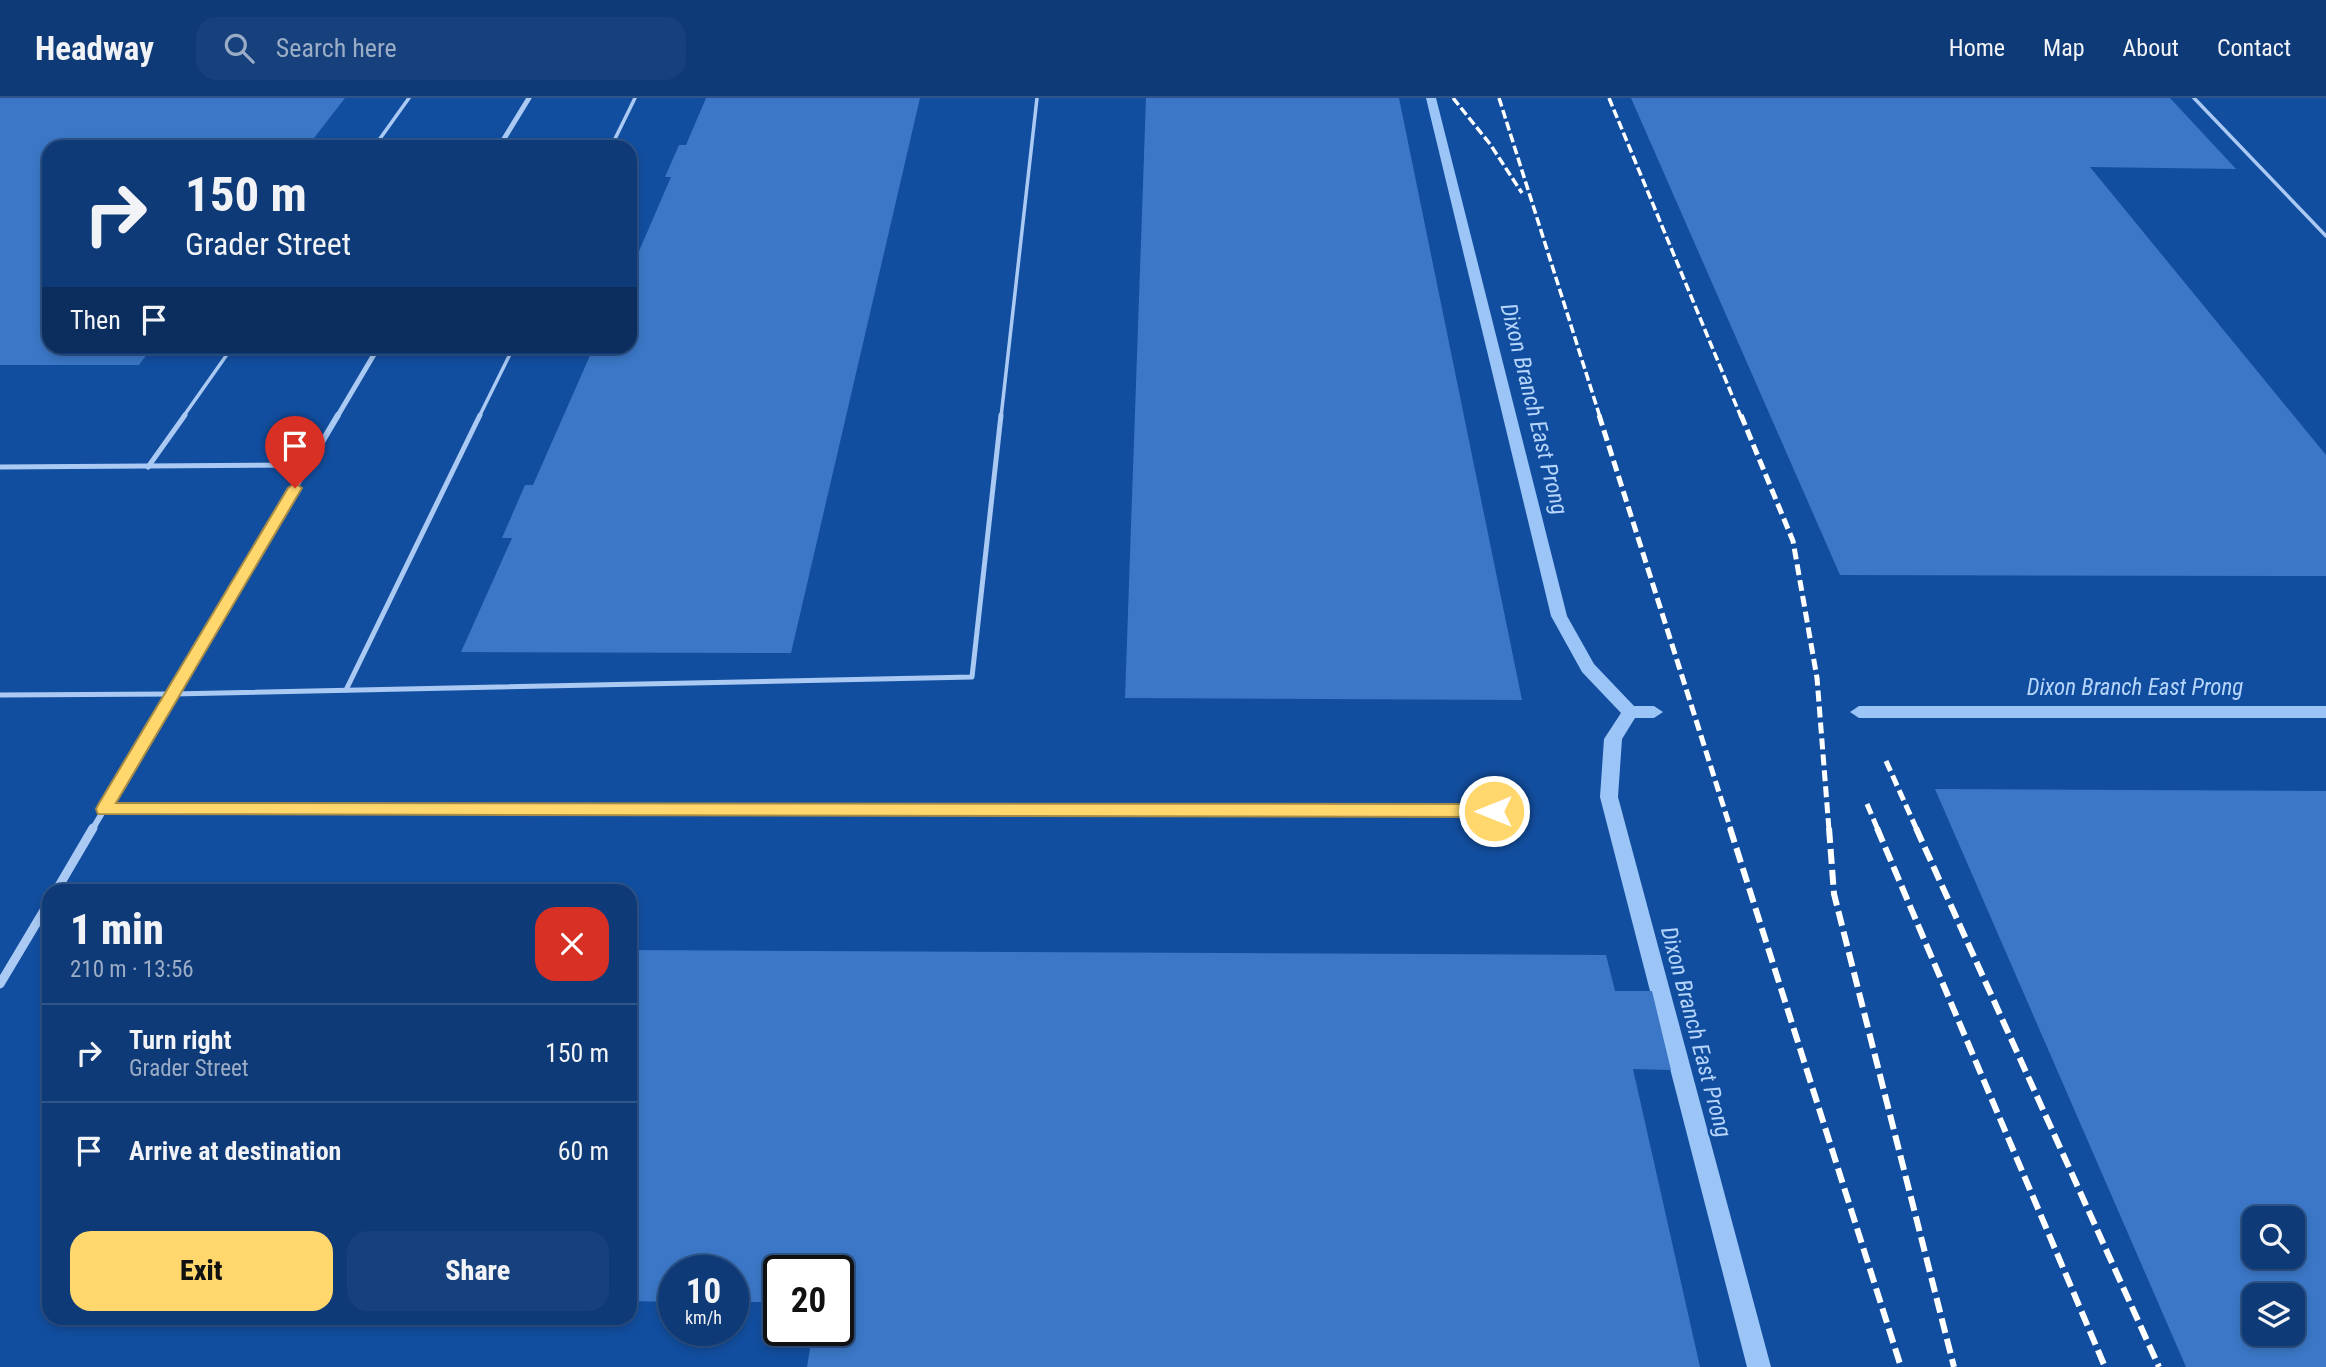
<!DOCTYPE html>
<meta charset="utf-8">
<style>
:root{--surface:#0e3a77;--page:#17417c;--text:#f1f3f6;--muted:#9badc6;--line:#2e5489;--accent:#ffd76d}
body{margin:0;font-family:"Roboto Condensed",sans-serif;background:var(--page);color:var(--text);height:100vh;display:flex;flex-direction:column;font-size:26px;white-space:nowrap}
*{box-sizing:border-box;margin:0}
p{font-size:23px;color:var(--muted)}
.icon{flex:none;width:38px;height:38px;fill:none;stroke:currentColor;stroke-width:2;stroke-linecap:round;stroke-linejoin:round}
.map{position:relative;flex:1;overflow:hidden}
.side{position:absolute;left:42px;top:786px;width:595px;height:441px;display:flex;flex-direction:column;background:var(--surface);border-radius:21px;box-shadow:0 4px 10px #0003,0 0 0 2px var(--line)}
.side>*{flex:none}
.top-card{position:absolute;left:42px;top:42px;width:595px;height:214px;border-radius:21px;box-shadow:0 4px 10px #0003,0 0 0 2px var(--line);background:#0e3a77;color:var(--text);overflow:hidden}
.fabs{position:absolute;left:2242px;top:1108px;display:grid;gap:14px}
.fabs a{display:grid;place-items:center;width:63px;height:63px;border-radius:14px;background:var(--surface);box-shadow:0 4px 10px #0003,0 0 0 2px var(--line);font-size:35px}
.speed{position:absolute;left:658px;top:1157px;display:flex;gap:14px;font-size:35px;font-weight:700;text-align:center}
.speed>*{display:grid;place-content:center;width:91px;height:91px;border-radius:50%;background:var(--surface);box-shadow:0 4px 10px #0003,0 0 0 2px var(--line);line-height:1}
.speed small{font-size:18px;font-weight:400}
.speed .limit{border:4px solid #111;border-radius:10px;background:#fff;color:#111}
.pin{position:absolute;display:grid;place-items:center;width:60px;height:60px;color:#fff;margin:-72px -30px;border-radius:50% 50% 50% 0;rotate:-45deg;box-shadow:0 0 7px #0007}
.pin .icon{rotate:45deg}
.me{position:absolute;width:77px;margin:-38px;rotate:270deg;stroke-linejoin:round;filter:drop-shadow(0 0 5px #0008)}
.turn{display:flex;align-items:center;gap:24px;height:147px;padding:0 28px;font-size:32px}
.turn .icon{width:91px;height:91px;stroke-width:2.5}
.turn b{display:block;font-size:49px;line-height:60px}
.then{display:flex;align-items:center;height:66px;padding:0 28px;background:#0003;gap:14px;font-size:26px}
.round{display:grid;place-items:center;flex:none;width:74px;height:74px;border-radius:21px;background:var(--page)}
.overview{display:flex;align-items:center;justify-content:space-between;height:119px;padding:0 28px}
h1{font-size:42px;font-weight:800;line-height:52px}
.cta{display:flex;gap:14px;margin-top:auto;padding:14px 28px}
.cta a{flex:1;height:80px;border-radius:21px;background:var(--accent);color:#111;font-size:28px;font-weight:800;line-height:80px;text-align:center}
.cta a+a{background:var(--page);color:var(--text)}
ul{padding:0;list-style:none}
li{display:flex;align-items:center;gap:21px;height:98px;padding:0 28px;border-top:2px solid var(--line)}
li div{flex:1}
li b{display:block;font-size:26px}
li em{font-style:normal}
header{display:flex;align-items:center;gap:42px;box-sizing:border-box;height:98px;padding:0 35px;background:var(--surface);border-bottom:2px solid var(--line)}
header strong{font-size:33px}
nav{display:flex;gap:38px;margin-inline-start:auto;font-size:24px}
.search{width:490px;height:63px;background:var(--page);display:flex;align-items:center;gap:18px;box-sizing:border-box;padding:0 24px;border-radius:21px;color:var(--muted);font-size:26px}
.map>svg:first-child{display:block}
</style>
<header>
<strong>Headway</strong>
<div class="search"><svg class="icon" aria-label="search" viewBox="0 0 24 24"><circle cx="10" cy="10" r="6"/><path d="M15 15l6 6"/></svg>Search here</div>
<nav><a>Home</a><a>Map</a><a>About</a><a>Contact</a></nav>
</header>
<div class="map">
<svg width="2326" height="1269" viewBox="0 0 2326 1269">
<rect width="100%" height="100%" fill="#124e9f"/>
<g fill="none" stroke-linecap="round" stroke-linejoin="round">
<!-- stream -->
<g fill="#9cc5f7" fill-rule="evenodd">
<polygon points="1426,0 1436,0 1567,518 1594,566 1634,608 1654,608 1663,614 1654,620 1635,620 1622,641 1618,699 1771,1269 1747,1269 1600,699 1604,641 1621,615 1582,574 1551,518"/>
<polygon points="1859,608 2326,608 2326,620 1859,620 1850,614"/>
</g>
</g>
<!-- building -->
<g fill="#3b77c6" fill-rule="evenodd">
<polygon points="0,0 345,0 307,49 49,49 49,248 153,248 139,267 0,267"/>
<polygon points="706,0 920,0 791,555 461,554 512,440 502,440 525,387 533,387 592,253 578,253 580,248 630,248 630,174 671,79 665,79 679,47 686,47"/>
<polygon points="1146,0 1399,0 1522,602 1125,600"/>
<polygon points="1631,0 2170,0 2236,71 2090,69 2326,357 2326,478 1840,477"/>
<path d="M 1935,691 L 2326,693 L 2326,1269 L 2186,1269 ZM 2254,1120 L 2292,1120 L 2292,1158 L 2254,1158 ZM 2254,1197 L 2292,1197 L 2292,1236 L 2254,1236 Z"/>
<polygon points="630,852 1606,857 1615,893 1652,893 1671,972 1633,971 1700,1269 807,1269 813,1232 838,1232 838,1172 779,1172 779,1204 733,1204 733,1172 674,1172 674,1204 630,1203"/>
</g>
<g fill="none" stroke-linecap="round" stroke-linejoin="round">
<!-- lane-far1 -->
<g stroke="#aacaf4" stroke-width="3.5">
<polyline points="2194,0 2326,138"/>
<polyline points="374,49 409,0"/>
<polyline points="611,49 635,0"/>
<polyline points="183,319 233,248"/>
<polyline points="479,319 514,248"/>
<polyline points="1001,319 1037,0"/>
</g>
<!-- lane -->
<g stroke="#aacaf4" stroke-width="5">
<polyline points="0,369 308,367"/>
<polyline points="148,369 185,317"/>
<polyline points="346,592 480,317"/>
<polyline points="0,597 173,596 972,579 1001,317"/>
<polyline points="104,711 1494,713"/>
</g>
<!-- street-far2 -->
<g stroke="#aacaf4" stroke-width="5">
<polyline points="499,49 529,0"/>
<polyline points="337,319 379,248"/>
</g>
<!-- street-far1 -->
<polyline stroke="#aacaf4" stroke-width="6" points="92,732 338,317"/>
<!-- street -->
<g stroke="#aacaf4" stroke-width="9">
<polyline points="56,793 93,730"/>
<polyline points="0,886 49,804"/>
</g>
<!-- rail-far2 -->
<g stroke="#fff" stroke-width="3.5" stroke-dasharray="9 3.5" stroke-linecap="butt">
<polyline points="1453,0 1490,46 1522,95"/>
<polyline points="1499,0 1600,319"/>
<polyline points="1609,0 1741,319"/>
</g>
<!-- rail-far1 -->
<g stroke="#fff" stroke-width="5" stroke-dasharray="11 5" stroke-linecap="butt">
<polyline points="1599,317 1731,732"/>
<polyline points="1741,317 1793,443 1817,580 1829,732"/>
<polyline points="1886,663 1917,732"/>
<polyline points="1867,706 1878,732"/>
</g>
<!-- rail -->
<g stroke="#fff" stroke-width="6" stroke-dasharray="15 6" stroke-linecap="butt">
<polyline points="1730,730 1901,1269"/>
<polyline points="1829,730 1834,796 1954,1269"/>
<polyline points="1877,730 2105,1269"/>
<polyline points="1916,730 2159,1269"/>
</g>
</g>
<!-- route -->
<polygon fill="#ffd76d" stroke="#a68c47" stroke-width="2" points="295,385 302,390 116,705 1494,706 1503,713 1494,719 98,716 96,711 98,707 288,390"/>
<g text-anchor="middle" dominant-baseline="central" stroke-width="5" stroke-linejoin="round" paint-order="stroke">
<!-- water labels -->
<g font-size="23" font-style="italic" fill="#b6d5fb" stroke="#124e9f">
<text transform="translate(1534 311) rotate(76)">Dixon Branch East Prong</text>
<text x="2135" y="589">Dixon Branch East Prong</text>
<text transform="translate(1696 934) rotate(75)">Dixon Branch East Prong</text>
</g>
</g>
</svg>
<div class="fabs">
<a><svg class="icon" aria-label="search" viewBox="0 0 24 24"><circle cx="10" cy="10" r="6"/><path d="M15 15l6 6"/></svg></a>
<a><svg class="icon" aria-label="layers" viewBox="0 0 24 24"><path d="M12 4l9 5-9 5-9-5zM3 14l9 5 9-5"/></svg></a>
</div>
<div class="speed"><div>10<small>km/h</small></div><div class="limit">20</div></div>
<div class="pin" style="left:295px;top:390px;background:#d93025"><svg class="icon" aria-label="arrive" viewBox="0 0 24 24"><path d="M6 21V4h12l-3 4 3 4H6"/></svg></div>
<svg class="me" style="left:1494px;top:713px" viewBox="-20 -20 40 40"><circle r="17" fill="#ffd76d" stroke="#fff" stroke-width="3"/><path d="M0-11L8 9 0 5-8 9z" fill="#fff"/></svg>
<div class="top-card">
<div class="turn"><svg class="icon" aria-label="right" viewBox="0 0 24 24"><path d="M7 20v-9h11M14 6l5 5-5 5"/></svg><div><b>150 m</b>Grader Street</div></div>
<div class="then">Then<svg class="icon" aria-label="arrive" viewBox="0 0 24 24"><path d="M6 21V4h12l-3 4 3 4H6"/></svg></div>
</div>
<section class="side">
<div class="overview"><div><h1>1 min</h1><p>210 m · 13:56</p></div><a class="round" style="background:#d93025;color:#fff"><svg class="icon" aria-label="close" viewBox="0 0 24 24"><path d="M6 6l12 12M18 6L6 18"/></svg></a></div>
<ul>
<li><svg class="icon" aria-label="right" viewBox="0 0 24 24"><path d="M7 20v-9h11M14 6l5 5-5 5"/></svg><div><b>Turn right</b><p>Grader Street</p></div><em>150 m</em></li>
<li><svg class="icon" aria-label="arrive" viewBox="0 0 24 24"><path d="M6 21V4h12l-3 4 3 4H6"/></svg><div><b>Arrive at destination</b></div><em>60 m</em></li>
</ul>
<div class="cta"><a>Exit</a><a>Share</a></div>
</section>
</div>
